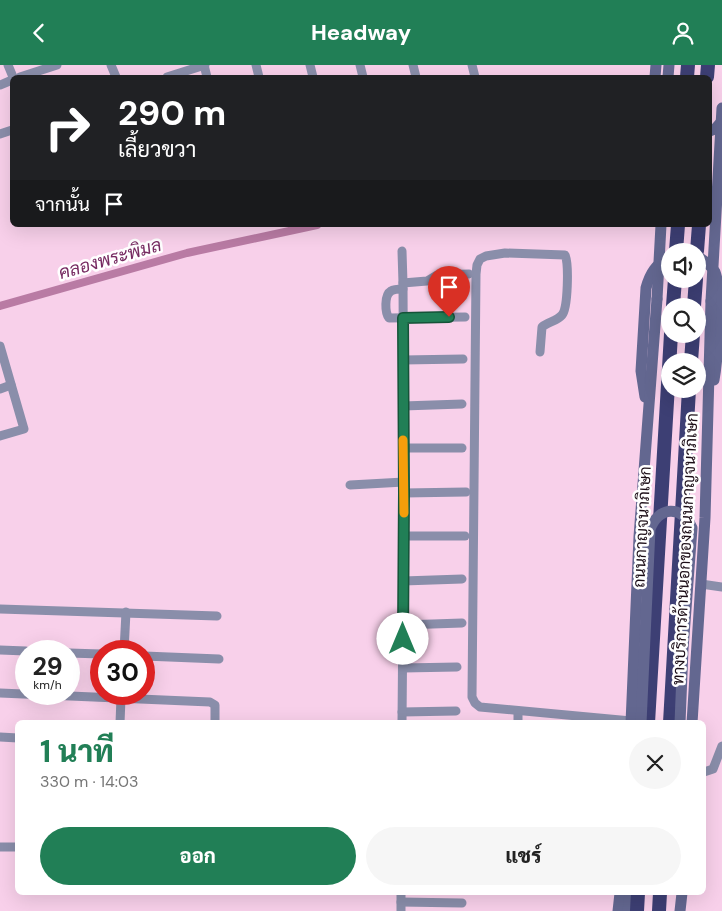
<!DOCTYPE html>
<html lang="th">
<meta charset="utf-8">
<style>
:root{--surface:#fff;--page:#f6f6f6;--text:#222;--muted:#767676;--accent:#217f56}
body{margin:0;font-family:"DM Sans",Sarabun,sans-serif;background:var(--page);color:var(--text);height:100vh;display:flex;flex-direction:column;font-size:19px;white-space:nowrap}
*{box-sizing:border-box;margin:0}
p{font-size:16px;color:var(--muted)}
.icon{flex:none;width:28px;height:28px;fill:none;stroke:currentColor;stroke-width:2;stroke-linecap:round;stroke-linejoin:round}
.map{position:relative;flex:1;overflow:hidden}
.details{position:absolute;left:15px;top:655px;width:691px;height:175px;display:flex;flex-direction:column;background:var(--surface);border-radius:8px;box-shadow:0 5px 20px #0002}
.details>*{flex:none}
.hud{position:absolute;left:10px;top:10px;width:702px;height:152px;border-radius:8px;box-shadow:0 5px 20px #0002;background:#202124;color:#fff;overflow:hidden}
.controls{position:absolute;left:661px;top:178px;display:grid;gap:10px}
.controls a{display:grid;place-items:center;width:45px;height:45px;border-radius:50%;background:var(--surface);box-shadow:0 5px 20px #0002;font-size:25px}
.speed{position:absolute;left:15px;top:575px;display:flex;gap:10px;font-size:25px;font-weight:700;text-align:center}
.speed>*{display:grid;place-content:center;width:65px;height:65px;border-radius:50%;background:var(--surface);box-shadow:0 5px 20px #0002;line-height:1}
.speed small{font-size:12px;font-weight:400}
.speed .limit{border:8px solid #d22;background:#fff;color:#111}
.pin{position:absolute;display:grid;place-items:center;width:42px;height:42px;color:#fff;margin:-51px -21px;border-radius:50% 50% 50% 0;rotate:-45deg;box-shadow:0 0 5px #0007}
.pin .icon{rotate:45deg}
.me{position:absolute;width:55px;margin:-28px;rotate:0deg;stroke-linejoin:round;filter:drop-shadow(0 0 4px #0008)}
.turn{display:flex;align-items:center;gap:18px;height:105px;padding:0 25px;font-size:22px}
.turn .icon{width:65px;height:65px;stroke-width:2.5}
.turn b{display:block;font-size:35px;line-height:42px}
.then{display:flex;align-items:center;height:48px;padding:0 25px;background:#0003;gap:10px;font-size:19px}
.round{display:grid;place-items:center;flex:none;width:52px;height:52px;border-radius:26px;background:var(--page)}
.headline{display:flex;align-items:center;justify-content:space-between;height:85px;padding:0 25px}
h1{font-size:30px;font-weight:800;line-height:38px;color:var(--accent)}
.action{display:flex;gap:10px;margin-top:auto;padding:10px 25px}
.action a{flex:1;height:58px;border-radius:30px;background:var(--accent);color:#fff;font-size:20px;font-weight:800;line-height:58px;text-align:center}
.action a+a{background:var(--page);color:var(--text)}
header{display:flex;justify-content:space-between;align-items:center;height:65px;padding:0 25px;background:var(--accent);color:#fff;font-size:22px;font-weight:800}
.map>svg:first-child{display:block}
</style>
<header><svg class="icon" aria-label="back" viewBox="0 0 24 24"><path d="M15 5l-7 7 7 7"/></svg>Headway<svg class="icon" aria-label="person" viewBox="0 0 24 24"><circle cx="12" cy="8" r="4"/><path d="M4 21q1-7 8-7t8 7"/></svg></header>
<div class="map">
<svg width="722" height="846" viewBox="0 0 722 846">
<rect width="100%" height="100%" fill="#f8d0ea"/>
<g fill="none" stroke-linecap="round" stroke-linejoin="round">
<!-- canal -->
<polyline stroke="#b97ba4" stroke-width="8" points="0,241 187,188 317,160"/>
<!-- minor -->
<g stroke="#8a8eaa" stroke-width="9">
<polyline points="8,0 13,12"/>
<polyline points="111,0 116,12"/>
<polyline points="204,0 207,12"/>
<polyline points="256,0 259,12"/>
<polyline points="310,0 313,12"/>
<polyline points="360,0 363,12"/>
<polyline points="413,0 416,12"/>
<polyline points="472,0 475,12"/>
<polyline points="20,12 57,0"/>
<polyline points="167,12 205,0"/>
<polyline points="0,20 12,15"/>
<polyline points="0,69 12,65"/>
<polyline points="402,186 403,218"/>
<path d="M 403,224 C 399,224 394,224 391,226 C 384,230 385,248 389,253 L 465,252"/>
<polyline points="0,281 24,364 0,371"/>
<path d="M 540,287 L 542,262 C 548,257 557,256 562,250 C 568,243 569,199 565,190 L 505,188 L 486,191 L 480,194 L 477,200 L 476,209 L 472,632 L 475,638 L 480,642 L 631,656"/>
<polyline points="403,295 463,294"/>
<polyline points="0,324 11,320"/>
<polyline points="403,341 462,339"/>
<polyline points="403,383 462,383"/>
<polyline points="350,420 404,417"/>
<polyline points="404,428 466,427"/>
<polyline points="403,471 465,471"/>
<polyline points="403,516 462,514"/>
<polyline points="701,519 722,522"/>
<polyline points="0,544 217,551"/>
<polyline points="403,560 462,558"/>
<polyline points="0,585 26,586"/>
<polyline points="124,586 126,547"/>
<polyline points="69,588 101,589"/>
<polyline points="144,591 219,594"/>
<polyline points="403,603 457,602"/>
<polyline points="0,628 210,637 215,640 215,658"/>
<polyline points="518,646 518,658"/>
<polyline points="402,647 456,646"/>
<polyline points="120,658 121,633"/>
<polyline points="402,658 404,428 403,218 427,216 437,210 469,209"/>
<polyline points="0,672 18,673"/>
<polyline points="704,707 713,704 722,681"/>
<polyline points="0,782 18,782"/>
<polyline points="401,837 462,838"/>
<polyline points="401,846 401,828"/>
</g>
<!-- secondary -->
<g stroke="#636790" stroke-width="11">
<polyline points="655,12 656,0"/>
<polyline points="668,12 669,0"/>
<polyline points="710,66 715,64 722,56"/>
<path d="M 698,192 C 705,196 711,200 715,207 C 722,224 718,293 714,315"/>
<path d="M 645,332 L 641,306 L 646,223 C 650,208 656,199 670,192"/>
<polyline points="631,658 639,472 657,234"/>
<polyline points="692,658 705,453 711,236"/>
<polyline points="618,846 620,828"/>
<polyline points="628,846 630,828"/>
<polyline points="680,846 682,828"/>
</g>
<!-- trunk -->
<g stroke="#3d3f74" stroke-width="14">
<polyline points="687,12 688,0"/>
<polyline points="707,12 708,0"/>
<polyline points="676,186 678,160"/>
<polyline points="697,186 699,160"/>
<polyline points="673,241 675,214"/>
<polyline points="694,241 696,214"/>
<polyline points="691,296 693,269"/>
<polyline points="648,658 671,269"/>
<polyline points="670,658 689,324"/>
<polyline points="637,846 638,828"/>
<polyline points="659,846 660,828"/>
</g>
<!-- secondary-bridge -->
<g stroke="#636790" stroke-width="11">
<polyline points="657,234 661,160"/>
<polyline points="711,236 722,43"/>
<path d="M 641,658 L 650,464 C 659,441 682,440 692,463 L 683,584 L 680,658"/>
</g>
</g>
<g fill="none" stroke-linecap="round" stroke-linejoin="round">
<defs>
<polyline id="route" points="403,574 404,428 403,253 449,252"/>
</defs>
<!-- route casing -->
<use href="#route" stroke="#155338" stroke-width="12"/>
<!-- route -->
<use href="#route" stroke="#217f56" stroke-width="9"/>
<!-- slow -->
<polyline stroke="#f59e0b" stroke-width="9" points="403,375 404,448"/>
</g>
<g text-anchor="middle" dominant-baseline="central" stroke-width="5" stroke-linejoin="round" paint-order="stroke">
<!-- street labels -->
<g font-size="16" fill="#1b0d16" stroke="#fff">
<text transform="translate(642 462) rotate(-87)">ถนนกาญจนาภิเษก</text>
<text transform="translate(685 484) rotate(-87)">ทางบริการด้านนอกของถนนกาญจนาภิเษก</text>
</g>
<!-- water labels -->
<g font-size="18" font-style="italic" fill="#772b62" stroke="#fff">
<text transform="translate(110 194) rotate(-16)">คลองพระพิมล</text>
</g>
</g>
</svg>
<div class="controls">
<a><svg class="icon" aria-label="sound" viewBox="0 0 24 24"><path d="M4 9h4l5-4v14l-5-4H4zM17 9q2 3 0 6"/></svg></a>
<a><svg class="icon" aria-label="search" viewBox="0 0 24 24"><circle cx="10" cy="10" r="6"/><path d="M15 15l6 6"/></svg></a>
<a><svg class="icon" aria-label="layers" viewBox="0 0 24 24"><path d="M12 4l9 5-9 5-9-5zM3 14l9 5 9-5"/></svg></a>
</div>
<div class="speed"><div>29<small>km/h</small></div><div class="limit">30</div></div>
<div class="pin" style="left:449px;top:252px;background:#d93025"><svg class="icon" aria-label="arrive" viewBox="0 0 24 24"><path d="M6 21V4h12l-3 4 3 4H6"/></svg></div>
<svg class="me" style="left:403px;top:574px" viewBox="-20 -20 40 40"><circle r="19" fill="#fff"/><path d="M0-13L10 11 0 6-10 11z" fill="#217f56"/></svg>
<div class="hud">
<div class="turn"><svg class="icon" aria-label="right" viewBox="0 0 24 24"><path d="M7 20v-9h11M14 6l5 5-5 5"/></svg><div><b>290 m</b>เลี้ยวขวา</div></div>
<div class="then">จากนั้น<svg class="icon" aria-label="arrive" viewBox="0 0 24 24"><path d="M6 21V4h12l-3 4 3 4H6"/></svg></div>
</div>
<section class="details">
<div class="headline"><div><h1>1 นาที</h1><p>330 m · 14:03</p></div><a class="round"><svg class="icon" aria-label="close" viewBox="0 0 24 24"><path d="M6 6l12 12M18 6L6 18"/></svg></a></div>
<div class="action"><a>ออก</a><a>แชร์</a></div>
</section>
</div>
